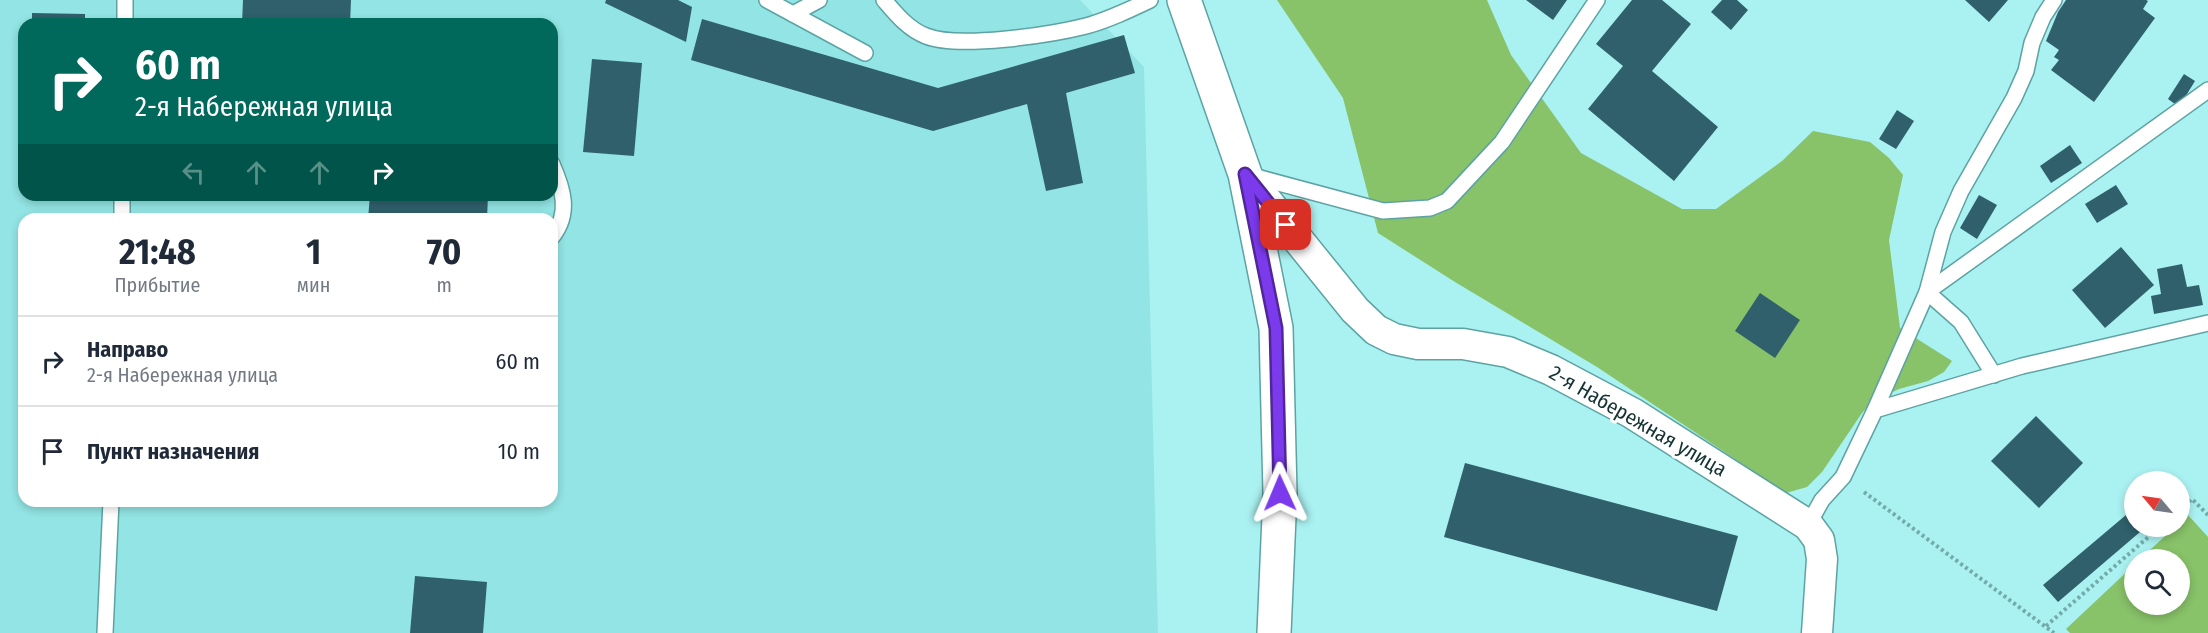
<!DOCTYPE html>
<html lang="ru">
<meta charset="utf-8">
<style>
:root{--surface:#fff;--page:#f2f2f3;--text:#1f2937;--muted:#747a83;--line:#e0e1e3}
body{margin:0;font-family:"Fira Sans Condensed",sans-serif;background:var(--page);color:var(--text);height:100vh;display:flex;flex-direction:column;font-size:22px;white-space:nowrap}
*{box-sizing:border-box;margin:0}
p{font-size:20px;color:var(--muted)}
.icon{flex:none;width:33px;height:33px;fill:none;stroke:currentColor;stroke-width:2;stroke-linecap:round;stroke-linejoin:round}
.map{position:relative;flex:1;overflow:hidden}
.panel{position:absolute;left:18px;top:213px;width:540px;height:294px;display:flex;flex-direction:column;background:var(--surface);border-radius:18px;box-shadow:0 3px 9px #0003}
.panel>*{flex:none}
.top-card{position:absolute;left:18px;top:18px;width:540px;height:183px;border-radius:18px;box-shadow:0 3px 9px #0003;background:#00695c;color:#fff;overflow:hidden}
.needle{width:39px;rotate:299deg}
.fabs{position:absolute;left:2124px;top:471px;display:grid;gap:12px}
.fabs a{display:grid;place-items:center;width:66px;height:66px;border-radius:50%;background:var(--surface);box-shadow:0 3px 9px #0003;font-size:30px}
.pin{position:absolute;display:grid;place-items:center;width:51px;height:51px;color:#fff;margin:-26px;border-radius:12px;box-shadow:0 3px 9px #0006}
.me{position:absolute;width:66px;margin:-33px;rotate:359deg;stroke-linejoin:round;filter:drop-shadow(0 0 4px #0008)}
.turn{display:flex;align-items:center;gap:21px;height:126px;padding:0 18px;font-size:27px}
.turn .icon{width:78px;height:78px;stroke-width:2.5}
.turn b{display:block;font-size:42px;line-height:51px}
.lanes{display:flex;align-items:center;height:57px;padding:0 18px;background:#0003;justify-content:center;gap:30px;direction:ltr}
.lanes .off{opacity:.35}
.eta{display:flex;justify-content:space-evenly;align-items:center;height:102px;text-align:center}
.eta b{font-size:36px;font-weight:700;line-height:42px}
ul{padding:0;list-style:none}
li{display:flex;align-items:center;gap:18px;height:90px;padding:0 18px;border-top:2px solid var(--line)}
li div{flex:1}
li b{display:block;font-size:22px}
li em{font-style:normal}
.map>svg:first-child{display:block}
</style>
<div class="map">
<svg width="2208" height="633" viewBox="0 0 2208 633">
<rect width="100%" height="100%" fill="#aaf1f1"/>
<!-- built -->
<path fill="#93e4e4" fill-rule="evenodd" d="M 0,0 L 1080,0 L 1144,67 L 1158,633 L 0,633 ZM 24,24 L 552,24 L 552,195 L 24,195 ZM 24,219 L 552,219 L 552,501 L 24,501 Z"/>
<!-- green -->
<g fill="#88c269">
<polygon points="1277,0 1487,0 1511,55 1581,153 1682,209 1716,209 1782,161 1813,131 1870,142 1889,158 1903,175 1889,240 1900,328 1952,361 1944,372 1928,381 1899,389 1872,402 1862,413 1822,472 1807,487 1786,493 1597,367 1455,282 1378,233 1343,98"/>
<polygon points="2188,515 2208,537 2208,633 2070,633 2066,629 2134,565 2134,604 2180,604 2180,560 2140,559 2175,527 2180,526 2180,522"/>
</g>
<!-- building -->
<g fill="#2f606c">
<polygon points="243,0 351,0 350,24 242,24"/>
<polygon points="606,0 678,0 692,7 686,42 605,3"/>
<polygon points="1526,0 1567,0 1553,20"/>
<polygon points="1632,0 1662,0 1691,24 1652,71 1718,127 1674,181 1588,109 1623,66 1596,44"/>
<polygon points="1722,0 1737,0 1748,10 1731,30 1711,12"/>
<polygon points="1965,0 2008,0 1989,22"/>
<polygon points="2066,0 2146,0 2148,1 2143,9 2155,18 2094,102 2051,70 2059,60 2054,57 2059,50 2046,41 2058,12"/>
<polygon points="32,13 85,14 85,24 32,24"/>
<polygon points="702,19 938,88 1124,35 1135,73 1066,93 1083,183 1046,191 1027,104 933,131 691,60"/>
<polygon points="592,59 642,63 634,156 583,152"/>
<polygon points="2184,74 2195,81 2179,107 2168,99"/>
<polygon points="1897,110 1914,121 1896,149 1879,139"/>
<polygon points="2070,145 2082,163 2051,183 2040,166"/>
<polygon points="2116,185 2128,204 2097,223 2085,204"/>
<polygon points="370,195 488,195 487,219 368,219"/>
<polygon points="1979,195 1997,205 1977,239 1960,228"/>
<polygon points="2121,247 2154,285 2105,328 2072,290"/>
<polygon points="2182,264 2187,287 2199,285 2203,305 2154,314 2151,296 2161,294 2157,269"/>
<polygon points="1760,293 1800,320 1775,358 1735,331"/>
<polygon points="2036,416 2083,463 2039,508 1991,461"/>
<polygon points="1465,463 1738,536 1717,611 1444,537"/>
<polygon points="2126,515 2140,532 2058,602 2043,585"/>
<polygon points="415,576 487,582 483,633 410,633"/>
</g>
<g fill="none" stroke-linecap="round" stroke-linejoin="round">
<defs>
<g id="service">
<polyline points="767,0 865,53"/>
<path d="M 884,0 C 896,14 908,29 926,36 C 958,49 1050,35 1086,26 C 1108,20 1129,10 1150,0"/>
<polyline points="793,14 819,0"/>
<polyline points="125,24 125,0"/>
<path d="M 552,164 C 563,189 571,213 552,237"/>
<polyline points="1249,175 1383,211 1430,208 1447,201 1502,142 1597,0"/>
<polyline points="122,219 122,195"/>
<polyline points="1994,375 1961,322 1927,292 1943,232 1961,191 2014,98 2026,71 2032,43 2043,17 2054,0"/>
<polyline points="1875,410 1927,292 2208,90"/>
<polyline points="1808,525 1822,500 1843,477 1875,410 2022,366 2208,323"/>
<polyline points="105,633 111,501"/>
</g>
<polyline id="minor" points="1245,174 1355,310 1376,330 1394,339 1418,344 1463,344 1508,352 1551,370 1632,413 1808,525 1819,540 1822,559 1817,633"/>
<polyline id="tertiary" points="1184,0 1245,174 1276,328 1280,493 1274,633"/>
</defs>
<!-- service casing -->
<use href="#service" stroke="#5da3a3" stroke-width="18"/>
<!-- minor casing -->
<use href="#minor" stroke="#5da3a3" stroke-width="33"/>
<!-- tertiary casing -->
<use href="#tertiary" stroke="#5da3a3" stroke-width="36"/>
<!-- path -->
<g stroke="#73abab" stroke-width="4" stroke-dasharray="3 3" stroke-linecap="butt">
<polyline points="1864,492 2054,633"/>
<polyline points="2180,510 2192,499 2208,515"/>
<polyline points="2046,626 2161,526"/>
</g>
<!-- service -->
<use href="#service" stroke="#fff" stroke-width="15"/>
<!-- minor -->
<use href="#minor" stroke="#fff" stroke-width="30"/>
<!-- tertiary -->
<use href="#tertiary" stroke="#fff" stroke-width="33"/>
</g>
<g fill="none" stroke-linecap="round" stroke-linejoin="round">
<defs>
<polyline id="route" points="1280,493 1276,328 1245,174 1286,225"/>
</defs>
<!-- route casing -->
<use href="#route" stroke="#51269a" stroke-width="15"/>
<!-- route -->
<use href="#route" stroke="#7c3aed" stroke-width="10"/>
</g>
<g text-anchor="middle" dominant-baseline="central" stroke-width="6" stroke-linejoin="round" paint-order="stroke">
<!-- street labels -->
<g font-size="21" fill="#143232" stroke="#fff">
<text transform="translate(1638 421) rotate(30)">2-я Набережная улица</text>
</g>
</g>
</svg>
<div class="fabs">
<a><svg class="needle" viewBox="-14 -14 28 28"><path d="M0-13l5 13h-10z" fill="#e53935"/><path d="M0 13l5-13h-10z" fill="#747a83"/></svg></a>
<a><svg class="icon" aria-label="search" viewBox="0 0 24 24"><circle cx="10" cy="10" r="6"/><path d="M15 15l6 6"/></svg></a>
</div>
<div class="pin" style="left:1286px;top:225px;background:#d93025"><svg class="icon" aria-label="arrive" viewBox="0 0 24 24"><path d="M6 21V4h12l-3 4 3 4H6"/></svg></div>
<svg class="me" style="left:1280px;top:493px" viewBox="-20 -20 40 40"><path d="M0-17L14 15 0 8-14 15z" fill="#7c3aed" stroke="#fff" stroke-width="4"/></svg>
<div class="top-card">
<div class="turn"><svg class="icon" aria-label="right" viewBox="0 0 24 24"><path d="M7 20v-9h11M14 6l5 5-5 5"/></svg><div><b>60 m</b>2-я Набережная улица</div></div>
<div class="lanes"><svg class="icon off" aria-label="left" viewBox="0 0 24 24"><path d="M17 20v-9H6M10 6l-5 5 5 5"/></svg><svg class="icon off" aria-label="ahead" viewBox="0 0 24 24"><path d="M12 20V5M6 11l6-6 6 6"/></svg><svg class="icon off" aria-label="ahead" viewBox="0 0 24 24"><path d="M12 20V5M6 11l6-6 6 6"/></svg><svg class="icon" aria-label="right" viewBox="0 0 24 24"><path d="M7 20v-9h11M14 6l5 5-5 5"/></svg></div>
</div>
<section class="panel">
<div class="eta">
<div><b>21:48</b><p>Прибытие</p></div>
<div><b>1</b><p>мин</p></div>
<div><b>70</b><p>m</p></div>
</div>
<ul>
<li><svg class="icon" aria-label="right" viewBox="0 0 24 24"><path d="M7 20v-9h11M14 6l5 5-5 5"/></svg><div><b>Направо</b><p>2-я Набережная улица</p></div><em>60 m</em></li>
<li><svg class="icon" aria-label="arrive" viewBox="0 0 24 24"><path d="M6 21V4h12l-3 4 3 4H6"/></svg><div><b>Пункт назначения</b></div><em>10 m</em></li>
</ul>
</section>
</div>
